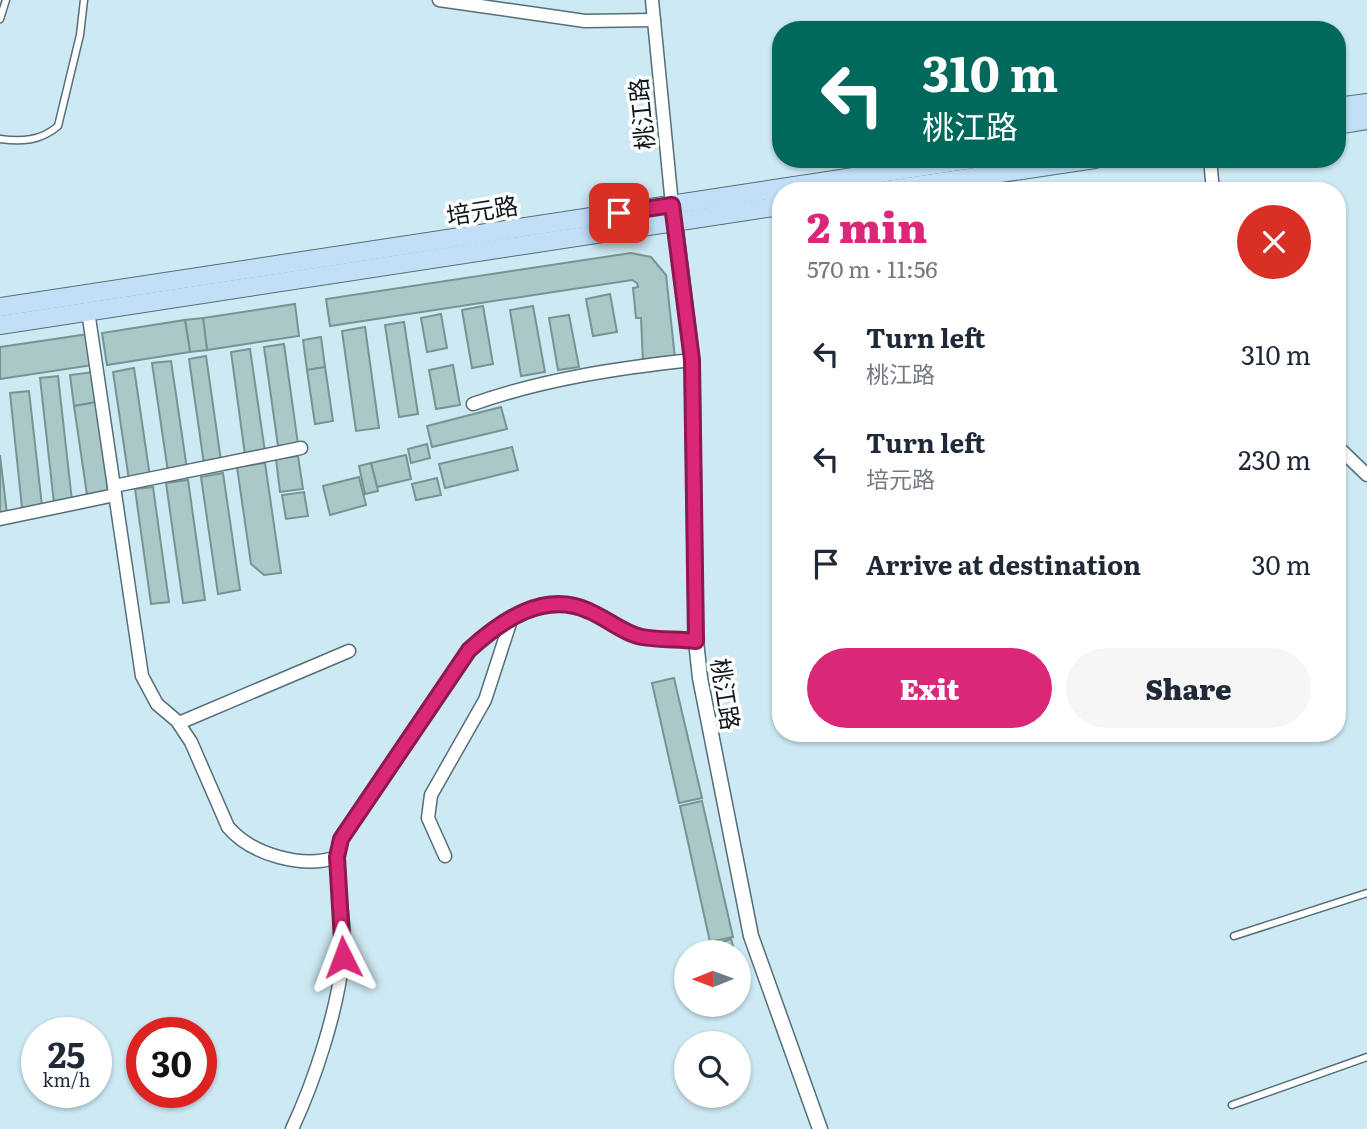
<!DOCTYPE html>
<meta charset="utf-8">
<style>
:root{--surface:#fff;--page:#f6f6f7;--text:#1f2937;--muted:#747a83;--accent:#db2777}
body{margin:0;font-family:Literata,"Noto Sans SC",serif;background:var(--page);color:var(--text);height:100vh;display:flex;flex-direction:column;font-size:26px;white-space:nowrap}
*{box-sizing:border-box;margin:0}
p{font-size:23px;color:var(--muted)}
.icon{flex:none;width:38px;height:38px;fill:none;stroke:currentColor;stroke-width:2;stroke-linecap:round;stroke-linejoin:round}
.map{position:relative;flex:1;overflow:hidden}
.drawer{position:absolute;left:772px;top:182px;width:574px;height:560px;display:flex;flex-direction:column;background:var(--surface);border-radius:28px;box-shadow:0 2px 5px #0004}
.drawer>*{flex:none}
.hud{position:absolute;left:772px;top:21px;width:574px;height:147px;border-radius:28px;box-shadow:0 2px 5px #0004;background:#00695c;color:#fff;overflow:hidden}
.needle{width:46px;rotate:269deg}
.buttons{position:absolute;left:674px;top:940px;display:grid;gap:14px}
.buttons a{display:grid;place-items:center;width:77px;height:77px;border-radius:50%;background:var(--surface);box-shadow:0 2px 5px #0004;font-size:35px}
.speed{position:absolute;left:21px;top:1017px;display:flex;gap:14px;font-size:35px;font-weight:700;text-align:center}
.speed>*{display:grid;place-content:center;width:91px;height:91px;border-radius:50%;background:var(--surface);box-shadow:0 2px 5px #0004;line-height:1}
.speed small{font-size:18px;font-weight:400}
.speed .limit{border:10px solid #d22;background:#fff;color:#111}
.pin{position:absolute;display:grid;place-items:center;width:60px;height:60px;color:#fff;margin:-30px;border-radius:14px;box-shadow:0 4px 10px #0006}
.me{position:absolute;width:77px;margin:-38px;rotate:357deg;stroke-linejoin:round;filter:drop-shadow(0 0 5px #0008)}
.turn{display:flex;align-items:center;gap:24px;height:147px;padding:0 35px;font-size:32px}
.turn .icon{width:91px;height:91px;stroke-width:2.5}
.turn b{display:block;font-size:49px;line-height:60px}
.round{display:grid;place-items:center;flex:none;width:74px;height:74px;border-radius:37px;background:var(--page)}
.headline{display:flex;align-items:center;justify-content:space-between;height:119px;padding:0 35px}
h1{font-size:42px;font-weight:800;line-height:52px;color:var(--accent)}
.primary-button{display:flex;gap:14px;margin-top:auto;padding:14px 35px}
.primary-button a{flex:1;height:80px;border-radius:42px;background:var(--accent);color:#fff;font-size:28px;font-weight:800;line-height:80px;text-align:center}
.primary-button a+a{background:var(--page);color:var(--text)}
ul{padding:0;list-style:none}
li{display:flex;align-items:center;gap:21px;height:105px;padding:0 35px}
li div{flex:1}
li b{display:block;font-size:26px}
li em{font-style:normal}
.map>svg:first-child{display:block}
</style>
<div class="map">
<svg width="1367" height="1129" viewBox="0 0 1367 1129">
<rect width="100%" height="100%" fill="#cde9f3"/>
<!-- building -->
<g fill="#a9c8c7" stroke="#779493" stroke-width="2">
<polygon points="631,253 651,257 666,275 675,358 643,362 641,318 636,318 633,288 638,287 637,283 632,280 330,326 326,299"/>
<polygon points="610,294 617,332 593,336 586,299"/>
<polygon points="295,304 299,336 207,350 203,318"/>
<polygon points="483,306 493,364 472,368 462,310"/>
<polygon points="533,306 545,372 521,376 510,310"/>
<polygon points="441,314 447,348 427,352 421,318"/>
<polygon points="569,315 579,367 558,370 549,318"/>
<polygon points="203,318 207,350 190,352 185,320"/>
<polygon points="185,320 190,352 107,365 102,333"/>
<polygon points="404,322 418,414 399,417 385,325"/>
<polygon points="365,327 379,428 356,431 342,331"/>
<polygon points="89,334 93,365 0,379 0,347"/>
<polygon points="321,337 325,367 307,370 303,340"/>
<polygon points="284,344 298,444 278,446 264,347"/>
<polygon points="250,349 265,452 245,455 231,352"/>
<polygon points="206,356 221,461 204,464 189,359"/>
<polygon points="171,361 187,469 168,472 152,363"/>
<polygon points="453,365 460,405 436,409 429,370"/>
<polygon points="325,367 333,421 315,424 307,370"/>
<polygon points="134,368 150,477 129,480 113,372"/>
<polygon points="93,372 97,402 74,406 70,375"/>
<polygon points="58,376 72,501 54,503 40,378"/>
<polygon points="29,391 42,506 22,508 10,393"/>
<polygon points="97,402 110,492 87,495 74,406"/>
<polygon points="501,407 507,429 432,447 427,426"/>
<polygon points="427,444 430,458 411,463 408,449"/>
<polygon points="512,447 518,470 445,488 439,464"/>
<polygon points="0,455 7,514 0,515"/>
<polygon points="406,455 411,479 377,487 371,463"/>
<polygon points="298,456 303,489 280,492 276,459"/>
<polygon points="265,463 281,573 264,575 251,564 237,467"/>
<polygon points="371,463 378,491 365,494 359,466"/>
<polygon points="223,473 240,590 218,594 201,477"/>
<polygon points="359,477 366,505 330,515 323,486"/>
<polygon points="437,478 441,495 416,500 412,484"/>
<polygon points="188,480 205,600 183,603 166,483"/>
<polygon points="153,487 169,602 151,604 135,489"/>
<polygon points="304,492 308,516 286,519 282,495"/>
<polygon points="674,678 702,798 679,803 652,683"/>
<polygon points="702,801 733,937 710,942 680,806"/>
<polygon points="731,939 735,952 708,952 706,947"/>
<polygon points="738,963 744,980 738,982"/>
</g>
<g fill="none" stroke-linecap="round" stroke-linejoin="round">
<defs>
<g id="service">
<polyline points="0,19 6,0"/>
<path d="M 0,139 C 21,142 41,141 58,126 L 80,35 L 84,0"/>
<polyline points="1234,936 1367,893"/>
<polyline points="1232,1105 1367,1057"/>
</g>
<g id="minor">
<polyline points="439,0 585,21 654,20"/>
<polyline points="652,0 672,205"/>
<polyline points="1210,159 1213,191"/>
<path d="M 88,311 L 142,676 L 157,704 L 177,721 L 191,742 L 228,827 C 252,855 303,869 337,857"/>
<path d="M 473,404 C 544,379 618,368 692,360"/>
<polyline points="1337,446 1367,475"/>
<polyline points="114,486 301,448"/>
<polyline points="0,519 115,495"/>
<polyline points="179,723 349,651"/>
<polyline points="445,856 428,818 431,795 485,700 512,617"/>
<path d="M 292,1129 C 315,1080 337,1012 343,958 C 348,918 331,878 341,839 L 469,650 C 501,621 544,590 589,611 C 606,618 625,634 642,637 C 659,640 679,639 696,641"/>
</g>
<polyline id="tertiary" points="674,214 692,360 696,641 700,678 751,936 820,1129"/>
<g id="secondary">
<polyline points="1337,107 1367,103"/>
<polyline points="1337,125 1367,120"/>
<polyline points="881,191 1095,159"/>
<polyline points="0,307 972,159"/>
<polyline points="0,325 780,206"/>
</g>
</defs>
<!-- service casing -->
<use href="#service" stroke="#556e77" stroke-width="9"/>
<!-- minor casing -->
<use href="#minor" stroke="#556e77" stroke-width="15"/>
<!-- tertiary casing -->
<use href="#tertiary" stroke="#556e77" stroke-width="17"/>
<!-- secondary casing -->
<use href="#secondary" stroke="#556e77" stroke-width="20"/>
<!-- service -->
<use href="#service" stroke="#fff" stroke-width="6"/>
<!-- minor -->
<use href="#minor" stroke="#fff" stroke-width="12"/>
<!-- tertiary -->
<use href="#tertiary" stroke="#fff" stroke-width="14"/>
<!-- secondary -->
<use href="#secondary" stroke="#c2dff7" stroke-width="18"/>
</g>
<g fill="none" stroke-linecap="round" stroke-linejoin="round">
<defs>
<path id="route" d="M 343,957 L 337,857 L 341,839 L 469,650 C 501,621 544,590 589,611 C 606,618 625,634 642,637 C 659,640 679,639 696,641 L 692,360 L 672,205 L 619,213"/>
</defs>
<!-- route casing -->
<use href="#route" stroke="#8e194d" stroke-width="18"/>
<!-- route -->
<use href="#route" stroke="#db2777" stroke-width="12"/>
</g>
<g text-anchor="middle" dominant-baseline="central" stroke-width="7" stroke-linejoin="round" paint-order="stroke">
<!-- street labels -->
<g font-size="24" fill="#0e181b" stroke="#fff">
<text transform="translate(640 114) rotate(-96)">桃江路</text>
<text transform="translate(482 209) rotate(-9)">培元路</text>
<text transform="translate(727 694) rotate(81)">桃江路</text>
</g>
</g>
</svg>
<div class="buttons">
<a><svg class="needle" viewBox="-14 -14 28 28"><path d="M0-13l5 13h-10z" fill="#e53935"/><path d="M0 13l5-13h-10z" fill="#747a83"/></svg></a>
<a><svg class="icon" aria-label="search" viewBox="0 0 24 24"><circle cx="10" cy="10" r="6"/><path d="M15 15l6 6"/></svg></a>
</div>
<div class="speed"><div>25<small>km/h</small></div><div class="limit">30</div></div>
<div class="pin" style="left:619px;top:213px;background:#d93025"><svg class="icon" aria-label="arrive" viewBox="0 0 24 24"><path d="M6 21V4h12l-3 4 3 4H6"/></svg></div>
<svg class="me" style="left:343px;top:957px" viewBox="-20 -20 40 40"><path d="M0-17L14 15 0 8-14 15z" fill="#db2777" stroke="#fff" stroke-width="4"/></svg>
<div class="hud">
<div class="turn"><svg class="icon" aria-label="left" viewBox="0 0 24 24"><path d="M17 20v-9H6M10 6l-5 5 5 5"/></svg><div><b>310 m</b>桃江路</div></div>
</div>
<section class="drawer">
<div class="headline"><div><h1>2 min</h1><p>570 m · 11:56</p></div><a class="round" style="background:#d93025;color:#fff"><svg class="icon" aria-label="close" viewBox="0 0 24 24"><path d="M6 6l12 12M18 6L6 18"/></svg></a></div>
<ul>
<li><svg class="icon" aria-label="left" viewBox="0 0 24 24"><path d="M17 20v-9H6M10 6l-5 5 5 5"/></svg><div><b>Turn left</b><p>桃江路</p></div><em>310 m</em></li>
<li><svg class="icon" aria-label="left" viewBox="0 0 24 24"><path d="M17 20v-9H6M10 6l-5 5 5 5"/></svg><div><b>Turn left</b><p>培元路</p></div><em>230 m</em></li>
<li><svg class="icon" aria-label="arrive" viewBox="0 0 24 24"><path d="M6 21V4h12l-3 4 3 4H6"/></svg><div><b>Arrive at destination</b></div><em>30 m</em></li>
</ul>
<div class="primary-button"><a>Exit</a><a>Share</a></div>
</section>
</div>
